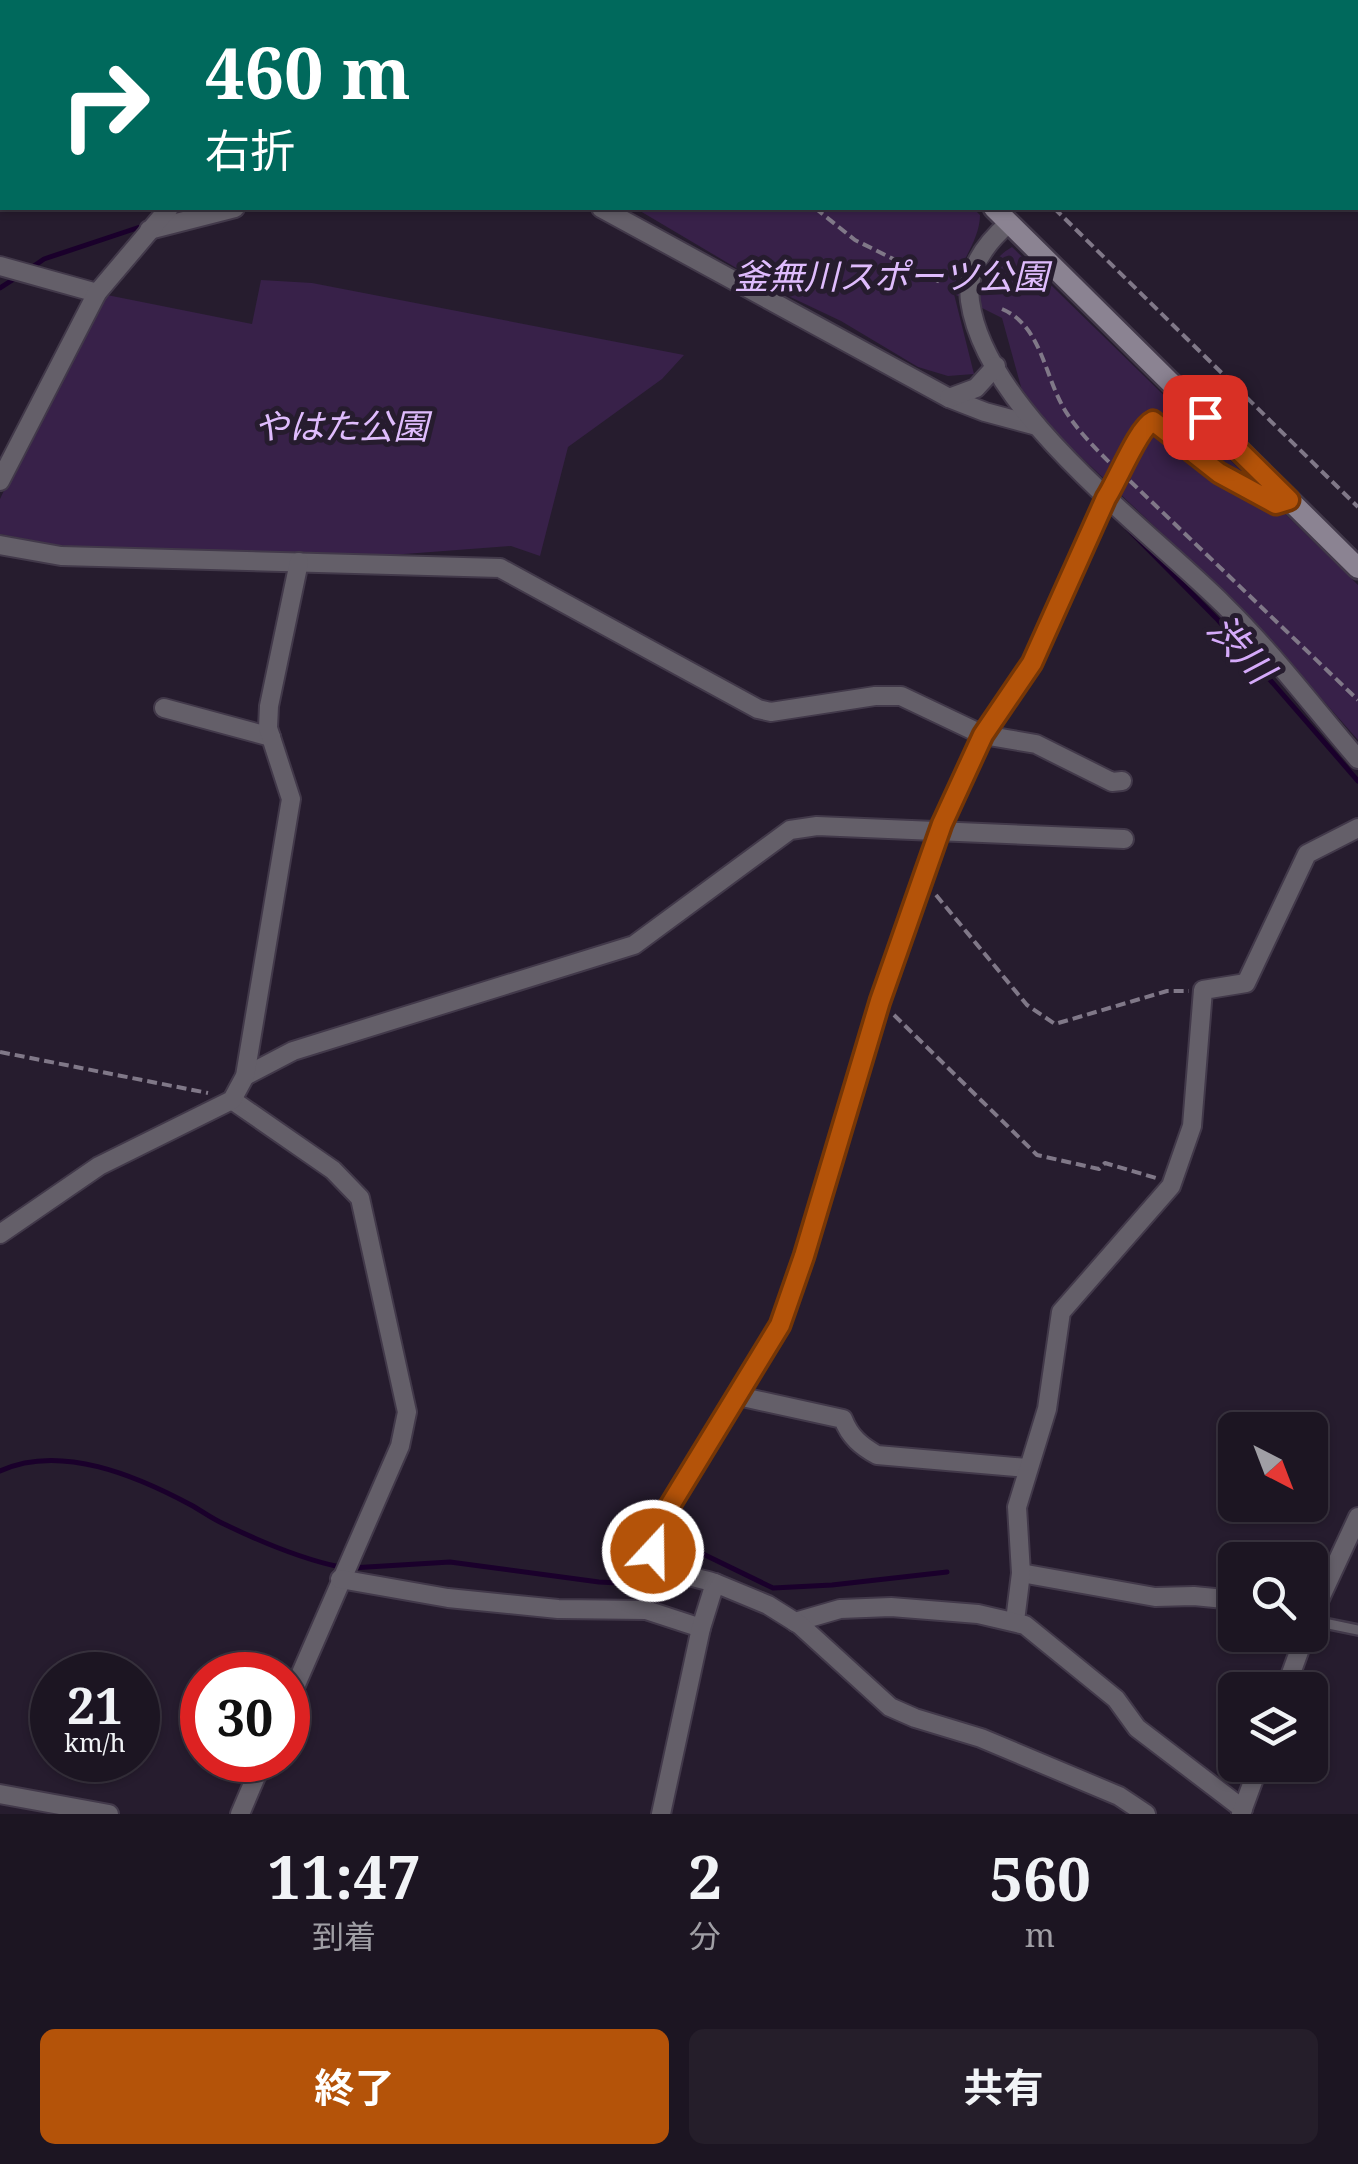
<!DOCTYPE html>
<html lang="ja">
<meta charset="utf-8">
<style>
:root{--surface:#1c1522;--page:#251e2a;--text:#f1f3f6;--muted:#a09fa5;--line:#3a3440;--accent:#b45309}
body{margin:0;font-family:"Noto Serif","Noto Sans JP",serif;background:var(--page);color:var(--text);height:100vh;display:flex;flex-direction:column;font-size:38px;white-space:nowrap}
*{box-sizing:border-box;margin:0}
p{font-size:32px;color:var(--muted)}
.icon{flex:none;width:55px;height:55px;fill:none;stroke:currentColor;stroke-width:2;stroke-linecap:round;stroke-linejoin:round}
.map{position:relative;height:1814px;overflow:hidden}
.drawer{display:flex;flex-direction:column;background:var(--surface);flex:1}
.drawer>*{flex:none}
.top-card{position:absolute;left:0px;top:0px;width:1360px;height:210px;box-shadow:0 2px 8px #0004,0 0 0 2px var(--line);background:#00695c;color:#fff;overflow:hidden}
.needle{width:65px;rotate:138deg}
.fabs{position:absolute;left:1218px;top:1412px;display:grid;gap:20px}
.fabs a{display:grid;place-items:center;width:110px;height:110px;border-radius:15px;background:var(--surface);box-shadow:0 2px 8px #0004,0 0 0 2px var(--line);font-size:50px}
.speed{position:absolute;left:30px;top:1652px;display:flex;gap:20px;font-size:50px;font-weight:700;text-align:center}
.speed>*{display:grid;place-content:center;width:130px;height:130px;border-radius:50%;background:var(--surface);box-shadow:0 2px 8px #0004,0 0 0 2px var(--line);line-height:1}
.speed small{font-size:25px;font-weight:400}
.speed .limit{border:15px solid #d22;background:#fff;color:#111}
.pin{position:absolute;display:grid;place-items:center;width:85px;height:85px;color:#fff;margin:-42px;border-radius:20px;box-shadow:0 5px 15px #0006}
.me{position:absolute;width:110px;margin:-55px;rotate:21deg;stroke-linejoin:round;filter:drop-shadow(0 0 8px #0008)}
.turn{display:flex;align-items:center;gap:35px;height:210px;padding:0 40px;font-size:45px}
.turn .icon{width:130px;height:130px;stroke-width:2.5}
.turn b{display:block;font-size:70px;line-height:85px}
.eta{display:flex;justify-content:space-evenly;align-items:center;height:170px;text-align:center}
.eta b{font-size:60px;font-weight:700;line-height:70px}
.primary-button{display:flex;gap:20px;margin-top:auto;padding:20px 40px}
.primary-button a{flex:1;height:115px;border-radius:15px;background:var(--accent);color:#fff;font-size:40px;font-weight:700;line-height:115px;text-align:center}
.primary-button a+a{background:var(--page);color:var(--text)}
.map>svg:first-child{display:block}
</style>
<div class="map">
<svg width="1358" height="1814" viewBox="0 0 1358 1814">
<rect width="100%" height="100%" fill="#261c2e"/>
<!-- green -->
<g fill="#382149">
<polygon points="418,0 767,0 769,2 421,2"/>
<path d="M 635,208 L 973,208 L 980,215 C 980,238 963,258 956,281 L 983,292 C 988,271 993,258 1012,247 L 1358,585 L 1358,740 L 1283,655 L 1189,559 L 1026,405 L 1002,318 L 954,294 L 974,374 L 948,376 L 918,367 L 841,321 L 765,285 Z"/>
<polygon points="261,280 312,283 684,355 662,379 568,447 540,556 511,546 299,562 63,546 0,534 0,499 97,293 252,324"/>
</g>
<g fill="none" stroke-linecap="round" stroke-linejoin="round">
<!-- stream -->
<g stroke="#1a002b" stroke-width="5">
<polyline points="511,0 513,2"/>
<polyline points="31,268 44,259 146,225"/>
<polyline points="0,288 17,277"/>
<polyline points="1128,529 1218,620 1358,781"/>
<path d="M 0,1471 C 60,1443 137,1476 191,1505 C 202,1511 212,1519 224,1524 C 259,1541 302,1559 340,1567"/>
<polyline points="351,1568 450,1562 599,1582 659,1585 670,1575"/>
<polyline points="678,1568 690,1557 703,1554 773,1588 832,1585 947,1572"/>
</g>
<defs>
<g id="service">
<path d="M 1106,497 C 1118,480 1139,428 1153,421 L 1219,473 L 1276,504 L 1286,501"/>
<polyline points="1312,1614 1324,1623 1358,1630"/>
</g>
<g id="minor">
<polyline points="402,0 404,2"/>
<polyline points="281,2 283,0"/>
<polyline points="601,208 949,398 985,412 1037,426"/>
<path d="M 1009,223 C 987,242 966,269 970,301 C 985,411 1148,529 1224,605 C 1272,652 1314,708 1358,759"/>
<polyline points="149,230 235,208"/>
<polyline points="0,266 97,293"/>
<polyline points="949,398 976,388 996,366"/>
<polyline points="0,481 97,293 169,208"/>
<polyline points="0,545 61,556 500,568 758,709 771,712 875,696 901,696 983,735 1036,744 1112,782 1122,781"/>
<polyline points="164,708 271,737"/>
<polyline points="245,1076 293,1051 634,945 790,830 817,826 1124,839"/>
<polyline points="232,1100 333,1170 360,1198 407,1412 400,1446 288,1703"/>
<polyline points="0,1234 99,1166 232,1100 245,1076 291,799 268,728 269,706 299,562"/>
<path d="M 738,1396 L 843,1419 C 850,1437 861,1446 877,1455 L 1027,1468"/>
<polyline points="1021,1573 1155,1597 1194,1596 1235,1600"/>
<polyline points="340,1579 448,1598 558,1609 646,1610 701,1628"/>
<path d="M 715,1583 C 697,1577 647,1572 653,1542 C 655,1532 662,1521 666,1512 L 780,1325 L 804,1256 L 880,1001 L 942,824 L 983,735 L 1032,663 L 1106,497"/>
<polyline points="1310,1620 1358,1517"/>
<polyline points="1015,1621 1021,1573 1017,1507 1047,1409 1061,1312 1171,1186 1192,1126 1203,990 1246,983 1307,854 1358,828"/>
<polyline points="795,1622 840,1609 891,1607 978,1614 1025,1625 1116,1699 1137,1728 1243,1809"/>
<polyline points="1285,1690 1305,1635"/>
<polyline points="0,1794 109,1814"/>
<polyline points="240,1814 263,1760"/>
<polyline points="661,1814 701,1628 715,1583 768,1605 800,1625 890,1707 915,1718 981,1738 1119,1796 1146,1814"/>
<polyline points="1241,1814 1259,1765"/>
</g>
<g id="secondary">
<polyline points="785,0 787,2"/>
<polyline points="994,208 1358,568"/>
</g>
</defs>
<!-- service casing -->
<use href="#service" stroke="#42394a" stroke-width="14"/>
<!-- minor casing -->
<use href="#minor" stroke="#42394a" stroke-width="22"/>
<!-- secondary casing -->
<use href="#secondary" stroke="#42394a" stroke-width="25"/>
<!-- path -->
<g stroke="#807888" stroke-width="4" stroke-dasharray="10 5" stroke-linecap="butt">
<polyline points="558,0 561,2"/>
<polyline points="845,0 847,2"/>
<polyline points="815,208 855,240 942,283"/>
<polyline points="1054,208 1358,507"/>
<path d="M 1002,309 C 1040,325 1044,372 1062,405 C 1073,426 1095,448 1112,465"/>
<polyline points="1130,481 1358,700"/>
<polyline points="936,895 1027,1005 1055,1024 1167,991 1189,991"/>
<polyline points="894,1015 1037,1155 1099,1169 1105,1163 1156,1178"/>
<polyline points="0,1052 208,1093"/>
</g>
<!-- service -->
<use href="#service" stroke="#645f69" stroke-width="9"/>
<!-- minor -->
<use href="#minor" stroke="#645f69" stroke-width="18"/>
<!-- secondary -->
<use href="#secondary" stroke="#8b8392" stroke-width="20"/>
</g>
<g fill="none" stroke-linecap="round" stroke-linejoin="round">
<defs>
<path id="route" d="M 653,1551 L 653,1542 L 666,1512 L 780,1325 L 804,1256 L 880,1001 L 942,824 L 983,735 L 1032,663 L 1106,498 C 1118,480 1138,428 1153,421 L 1219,473 L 1276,504 L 1289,500 L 1205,417"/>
</defs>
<!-- route casing -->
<use href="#route" stroke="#753606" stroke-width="25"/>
<!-- route -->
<use href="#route" stroke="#b45309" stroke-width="18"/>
</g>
<g text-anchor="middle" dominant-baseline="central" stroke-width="10" stroke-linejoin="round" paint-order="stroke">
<!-- park labels -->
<g font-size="35" font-style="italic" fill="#dfbcfd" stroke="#261c2e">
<text x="891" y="275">釜無川スポーツ公園</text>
<text x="341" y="425">やはた公園</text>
</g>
<!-- water labels -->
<g font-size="38" font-style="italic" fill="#d5aafa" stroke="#261c2e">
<text transform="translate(1242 648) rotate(48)">渋川</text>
</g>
</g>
</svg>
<div class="fabs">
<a><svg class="needle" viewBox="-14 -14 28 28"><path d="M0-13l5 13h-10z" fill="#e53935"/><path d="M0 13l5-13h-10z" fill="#a09fa5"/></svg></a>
<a><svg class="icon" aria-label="search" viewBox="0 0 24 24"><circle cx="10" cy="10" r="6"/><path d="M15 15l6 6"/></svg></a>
<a><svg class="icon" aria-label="layers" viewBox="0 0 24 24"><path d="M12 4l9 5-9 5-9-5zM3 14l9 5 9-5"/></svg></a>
</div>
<div class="speed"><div>21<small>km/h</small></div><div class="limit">30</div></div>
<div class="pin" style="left:1205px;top:417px;background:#d93025"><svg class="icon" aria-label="arrive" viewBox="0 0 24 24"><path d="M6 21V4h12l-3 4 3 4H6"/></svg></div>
<svg class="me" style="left:653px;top:1551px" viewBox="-20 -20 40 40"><circle r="17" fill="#b45309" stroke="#fff" stroke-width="3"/><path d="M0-11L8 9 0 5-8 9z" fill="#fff"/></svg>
<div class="top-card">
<div class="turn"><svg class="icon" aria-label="right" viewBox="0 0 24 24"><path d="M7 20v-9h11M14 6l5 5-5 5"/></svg><div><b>460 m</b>右折</div></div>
</div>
</div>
<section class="drawer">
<div class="eta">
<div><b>11:47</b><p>到着</p></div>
<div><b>2</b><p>分</p></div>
<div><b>560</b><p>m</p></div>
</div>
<div class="primary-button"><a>終了</a><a>共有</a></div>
</section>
